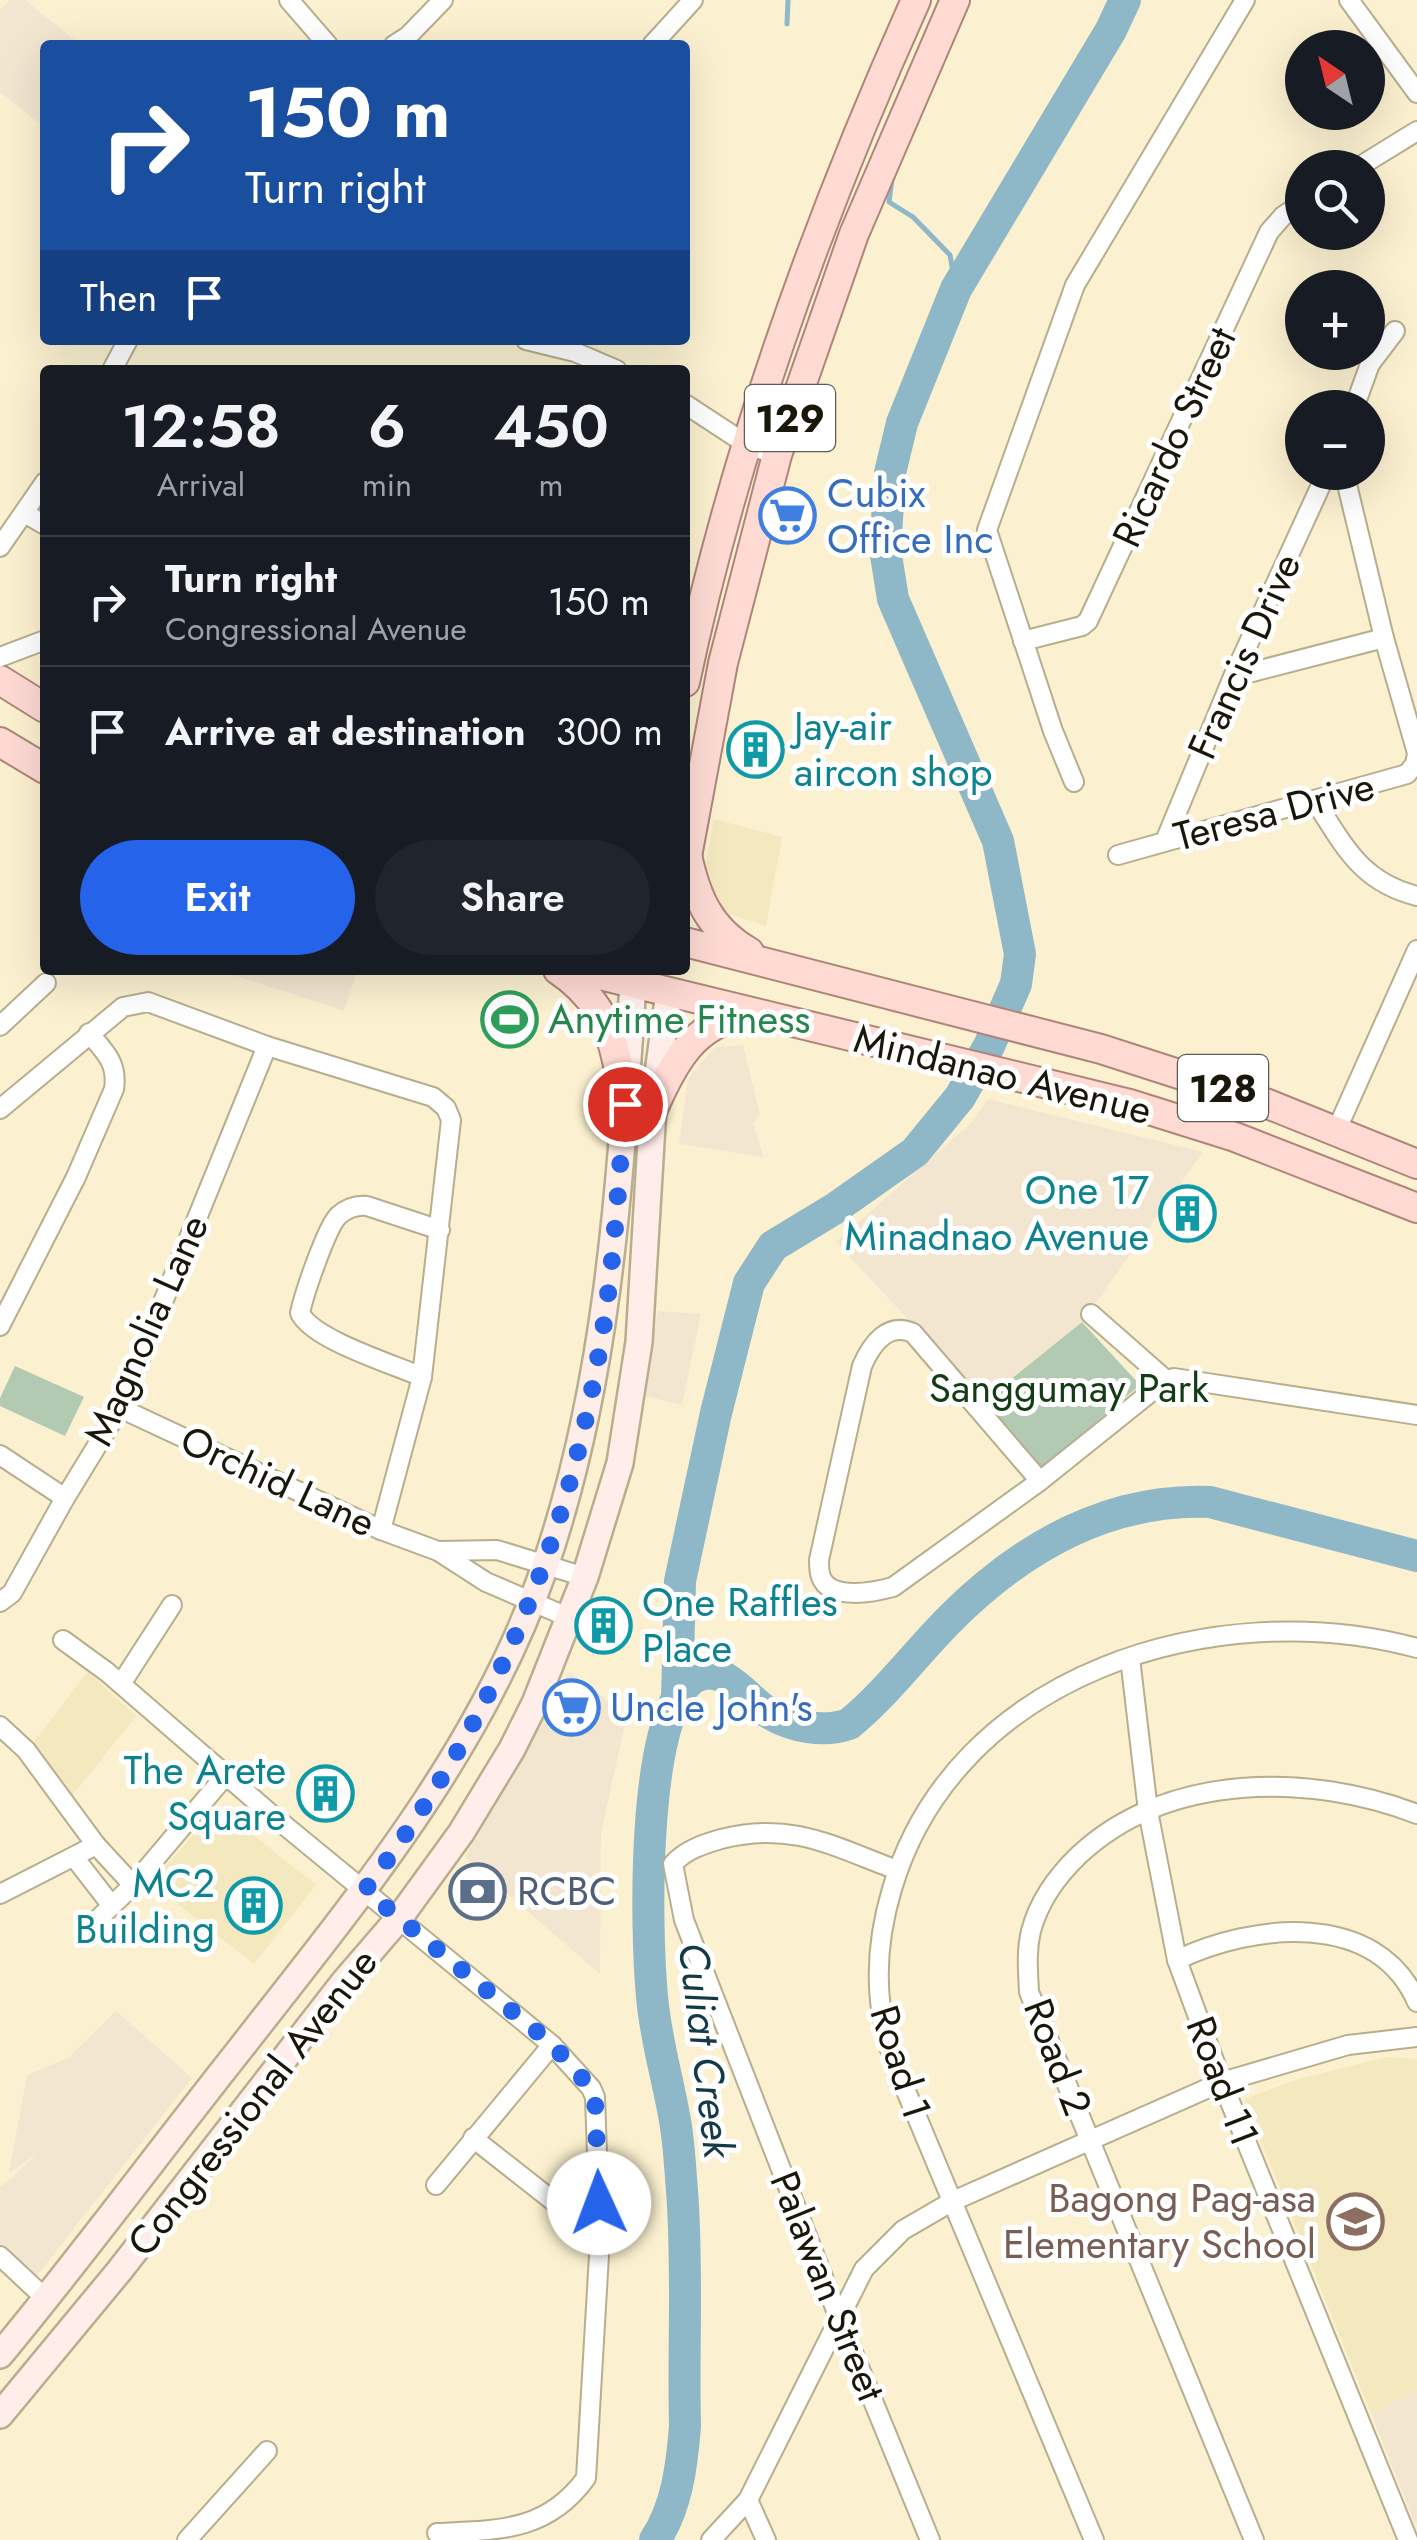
<!DOCTYPE html>
<meta charset="utf-8">
<style>
:root{--surface:#171b24;--page:#20242c;--text:#f1f3f6;--muted:#9ea1a6;--line:#363941;--accent:#2563eb}
body{margin:0;font-family:Jost,sans-serif;background:var(--page);color:var(--text);height:100vh;display:flex;flex-direction:column;font-size:38px;white-space:nowrap}
*{box-sizing:border-box;margin:0}
p{font-size:32px;color:var(--muted)}
.icon{flex:none;width:55px;height:55px;fill:none;stroke:currentColor;stroke-width:2;stroke-linecap:round;stroke-linejoin:round}
.map{position:relative;flex:1;overflow:hidden}
.sheet{position:absolute;left:40px;top:365px;width:650px;height:610px;display:flex;flex-direction:column;background:var(--surface);border-radius:10px;box-shadow:0 10px 40px #0002}
.sheet>*{flex:none}
.guide{position:absolute;left:40px;top:40px;width:650px;height:305px;border-radius:10px;box-shadow:0 10px 40px #0002;background:#1a4fa0;color:#fff;overflow:hidden}
.needle{width:65px;rotate:325deg}
.controls{position:absolute;left:1285px;top:30px;display:grid;gap:20px}
.controls a{display:grid;place-items:center;width:100px;height:100px;border-radius:50%;background:var(--surface);box-shadow:0 10px 40px #0002;font-size:50px}
.pin{position:absolute;display:grid;place-items:center;width:85px;height:85px;color:#fff;margin:-42px;border:5px solid #fff;border-radius:50%;box-shadow:0 2px 10px #0007}
.me{position:absolute;width:110px;margin:-55px;rotate:358deg;stroke-linejoin:round;filter:drop-shadow(0 0 8px #0008)}
.turn{display:flex;align-items:center;gap:35px;height:210px;padding:0 40px;font-size:45px}
.turn .icon{width:130px;height:130px;stroke-width:2.5}
.turn b{display:block;font-size:70px;line-height:85px}
.then{display:flex;align-items:center;height:95px;padding:0 40px;background:#0003;gap:20px;font-size:38px}
.eta{display:flex;justify-content:space-evenly;align-items:center;height:170px;text-align:center}
.eta b{font-size:60px;font-weight:600;line-height:70px}
.primary-button{display:flex;gap:20px;margin-top:auto;padding:20px 40px}
.primary-button a{flex:1;height:115px;border-radius:60px;background:var(--accent);color:#fff;font-size:40px;font-weight:600;line-height:115px;text-align:center}
.primary-button a+a{background:var(--page);color:var(--text)}
ul{padding:0;list-style:none}
li{display:flex;align-items:center;gap:30px;height:130px;padding:0 40px;border-top:2px solid var(--line)}
li div{flex:1}
li b{display:block;font-size:38px}
li em{font-style:normal}
.map>svg:first-child{display:block}
</style>
<div class="map">
<svg width="1417" height="2540" viewBox="0 0 1417 2540">
<rect width="100%" height="100%" fill="#fbf1d0"/>
<!-- commercial -->
<g fill="#f2e6d1">
<polygon points="10,0 25,0 81,45 45,45 45,128 0,92 0,10"/>
<polygon points="232,970 358,970 344,1011 230,974"/>
<polygon points="743,1045 760,1114 753,1124 764,1157 679,1144 688,1079 715,1047"/>
<polygon points="988,1099 1203,1152 1082,1322 984,1401 836,1242 971,1123"/>
<polygon points="658,1311 701,1314 682,1405 641,1395"/>
<polygon points="569,1672 627,1715 601,1833 600,1974 465,1857"/>
<polygon points="116,2011 192,2078 35,2278 0,2245 0,2188 39,2153 9,2173 27,2075 68,2058"/>
<polygon points="1417,2392 1417,2523 1415,2524 1371,2413"/>
</g>
<!-- built -->
<g fill="#f4e8bf">
<polygon points="714,819 782,837 766,926 716,910 702,884"/>
<polygon points="88,1672 136,1716 71,1797 29,1748"/>
<polygon points="218,1807 316,1885 254,1964 151,1883"/>
<polygon points="1386,2057 1417,2059 1417,2392 1371,2413 1244,2099 1298,2079"/>
</g>
<!-- green -->
<g fill="#b2cab2">
<polygon points="1082,1322 1140,1385 1042,1468 984,1401"/>
<polygon points="15,1366 84,1397 65,1436 0,1406 0,1398"/>
</g>
<g fill="none" stroke-linecap="round" stroke-linejoin="round">
<!-- stream -->
<g stroke="#8eb7c7" stroke-width="5">
<polyline points="787,24 788,0"/>
<polyline points="892,179 889,202 913,217 950,255 956,289"/>
</g>
<!-- river -->
<g stroke="#8eb7c7" stroke-width="32">
<polyline points="677,1698 680,1581 716,1413 749,1283 773,1246 834,1209 915,1152 960,1097 989,1046 1016,984 1020,954 998,841 893,599 885,549 890,473 902,423 956,289 1111,30 1125,0"/>
<path d="M 655,2540 C 677,2507 682,2465 685,2426 C 683,2348 688,2269 682,2191 C 680,2166 679,2140 674,2115 C 667,2076 655,2036 652,1996 C 646,1935 641,1717 692,1679 C 722,1658 747,1701 769,1713 C 792,1727 824,1733 849,1724 C 886,1694 916,1653 950,1619 C 1021,1548 1108,1498 1210,1502 L 1417,1556"/>
</g>
<defs>
<g id="minor">
<polyline points="289,0 328,45"/>
<polyline points="1349,0 1417,93"/>
<polyline points="394,45 408,36 443,0"/>
<polyline points="652,45 693,0"/>
<polyline points="1357,168 1417,131"/>
<polyline points="526,340 575,352 617,370"/>
<polyline points="112,370 128,340"/>
<polyline points="685,404 746,444 777,455"/>
<polyline points="1354,408 1370,364 1395,331"/>
<polyline points="1344,472 1384,638 1417,753"/>
<polyline points="26,514 45,525"/>
<polyline points="0,547 45,482"/>
<polyline points="1023,641 1082,626 1088,621 1269,232 1283,216 1302,203"/>
<polyline points="0,657 45,640"/>
<polyline points="1233,677 1384,638"/>
<polyline points="1074,782 1053,731 987,530 1075,285 1245,0"/>
<path d="M 1315,801 C 1345,847 1361,882 1417,896"/>
<polyline points="1165,841 1233,677 1327,472"/>
<polyline points="1118,855 1407,774 1415,764 1417,754"/>
<polyline points="0,1026 46,983"/>
<polyline points="0,1109 123,1007 148,1002 267,1046 433,1097 446,1108 451,1120 422,1377 381,1530"/>
<polyline points="1337,1129 1417,950"/>
<polyline points="1091,1314 1166,1380 1174,1378 1417,1415"/>
<path d="M 0,1326 L 76,1177 L 114,1089 C 118,1063 105,1052 89,1033"/>
<path d="M 422,1377 C 393,1364 313,1340 300,1313 C 304,1294 326,1229 338,1216 C 347,1208 356,1205 367,1206 L 440,1230"/>
<polyline points="120,1408 381,1530 438,1551 486,1582 570,1618"/>
<polyline points="0,1455 65,1498"/>
<path d="M 1040,1481 L 913,1333 C 888,1322 872,1343 862,1366 L 819,1560 C 819,1566 819,1572 821,1577 C 830,1601 875,1592 893,1587 L 1040,1481 L 1166,1380"/>
<polyline points="438,1551 497,1550 585,1577"/>
<polyline points="0,1602 12,1593 65,1498 120,1408 267,1046"/>
<path d="M 63,1640 L 107,1672 L 272,1815 L 552,2045 L 591,2088 L 595,2097 L 600,2238 L 586,2478 C 547,2532 498,2530 437,2533"/>
<polyline points="1130,1658 1148,1811 1177,1960 1222,2082 1408,2540"/>
<polyline points="121,1684 172,1605"/>
<polyline points="0,1726 26,1750 96,1845 133,1885"/>
<polyline points="74,1857 112,1906"/>
<path d="M 897,1870 C 832,1846 792,1821 721,1839 C 704,1844 685,1850 673,1864 L 684,1920 L 839,2318 L 930,2540"/>
<polyline points="0,1894 96,1845"/>
<polyline points="92,1925 133,1885 226,1775"/>
<path d="M 1177,1960 C 1252,1924 1376,1909 1417,2002"/>
<polyline points="473,2138 600,2238"/>
<polyline points="436,2185 552,2045"/>
<polyline points="0,2256 46,2299"/>
<polyline points="748,2500 766,2540"/>
<polyline points="187,2540 267,2451"/>
<polyline points="711,2540 748,2500 864,2269 903,2230 953,2201 1222,2082 1348,2045 1417,2037"/>
<path d="M 1094,2540 L 896,2067 C 873,2008 874,1949 892,1889 C 956,1672 1217,1594 1417,1648"/>
<path d="M 1254,2540 L 1029,1992 C 1028,1971 1026,1952 1031,1931 C 1039,1901 1057,1876 1079,1855 C 1168,1772 1310,1773 1417,1814"/>
</g>
<g id="secondary">
<path d="M 0,2355 C 83,2255 160,2150 241,2048 C 358,1898 481,1751 544,1569 C 609,1381 620,1181 633,984"/>
<polyline points="0,2415 120,2270 344,1982 400,1917 461,1833 512,1749 535,1703 585,1577 620,1463 639,1342 653,1109 669,993"/>
</g>
<g id="primary">
<polyline points="0,680 45,708"/>
<path d="M 685,682 C 735,446 817,220 916,0"/>
<polyline points="0,742 45,769"/>
<path d="M 687,855 C 696,897 709,929 749,952"/>
<polyline points="685,867 723,663 777,455 854,234 955,0"/>
<polyline points="685,942 1101,1049 1253,1098 1417,1164"/>
<path d="M 558,970 C 610,1005 615,1046 625,1104"/>
<polyline points="579,970 1130,1104 1235,1137 1417,1208"/>
<path d="M 653,1109 C 673,1063 694,1022 749,1014"/>
</g>
</defs>
<!-- minor casing -->
<use href="#minor" stroke="#b7ae8e" stroke-width="22"/>
<!-- secondary casing -->
<use href="#secondary" stroke="#b7ae8e" stroke-width="30"/>
<!-- primary casing -->
<use href="#primary" stroke="#ae8679" stroke-width="32"/>
<!-- minor -->
<use href="#minor" stroke="#fff" stroke-width="18"/>
<!-- secondary -->
<use href="#secondary" stroke="#ffede9" stroke-width="25"/>
<!-- primary -->
<use href="#primary" stroke="#fedad3" stroke-width="28"/>
</g>
<g fill="none" stroke-linecap="round" stroke-linejoin="round">
<!-- route -->
<path stroke="#2563eb" stroke-width="18" stroke-dasharray="0 32.4" d="M 599,2203 L 595,2097 L 591,2088 L 552,2044 L 365,1890 C 489,1728 564,1553 599,1353 C 614,1271 618,1186 625,1104"/>
</g>
<!-- icons -->
<defs>
<symbol id="supermarket-ring" viewBox="-11 -11 22 22"><circle r="9.5" fill="#fff" stroke="#3f7fe0" stroke-width="1.5"/><path d="M-6-5.5h2.5l.6 2H6L4.5 2H-2.5L-4.4-4H-6ZM-1.5 3.2a1.3 1.3 0 1 0 .1 0ZM3 3.2a1.3 1.3 0 1 0 .1 0Z" fill="#3f7fe0"/></symbol>
<symbol id="building-ring" viewBox="-11 -11 22 22"><circle r="9.5" fill="#fff" stroke="#0f9aa8" stroke-width="1.5"/><path d="M-4-6H4V6H1V3H-1V6H-4ZM-2.5-4.3h1.7v1.8h-1.7ZM.8-4.3h1.7v1.8H.8ZM-2.5-1h1.7V.8h-1.7ZM.8-1h1.7V.8H.8Z" fill="#0f9aa8"/></symbol>
<symbol id="stadium-ring" viewBox="-11 -11 22 22"><circle r="9.5" fill="#fff" stroke="#2e9e5b" stroke-width="1.5"/><path d="M0-5a6.5 5 0 1 0 0 10a6.5 5 0 1 0 0-10ZM-3.5-1.8h7v3.6h-7Z" fill="#2e9e5b"/></symbol>
<symbol id="bank-ring" viewBox="-11 -11 22 22"><circle r="9.5" fill="#fff" stroke="#5c6f8a" stroke-width="1.5"/><path d="M-6-4H6V4H-6ZM0-2.3a2.3 2.3 0 1 0 0 4.6a2.3 2.3 0 1 0 0-4.6Z" fill="#5c6f8a"/></symbol>
<symbol id="school-ring" viewBox="-11 -11 22 22"><circle r="9.5" fill="#fff" stroke="#8d6e63" stroke-width="1.5"/><path d="M0-5L7-2L0 1L-7-2ZM-4 1L0 2.5L4 1V4Q0 6-4 4Z" fill="#8d6e63"/></symbol>
</defs>
<g fill-rule="evenodd">
<use href="#supermarket-ring" x="756" y="484" width="63" height="63"/>
<use href="#building-ring" x="724" y="718" width="63" height="63"/>
<use href="#stadium-ring" x="478" y="988" width="63" height="63"/>
<use href="#building-ring" x="1156" y="1182" width="63" height="63"/>
<use href="#building-ring" x="572" y="1594" width="63" height="63"/>
<use href="#supermarket-ring" x="540" y="1676" width="63" height="63"/>
<use href="#building-ring" x="294" y="1762" width="63" height="63"/>
<use href="#bank-ring" x="446" y="1860" width="63" height="63"/>
<use href="#building-ring" x="222" y="1874" width="63" height="63"/>
<use href="#school-ring" x="1324" y="2190" width="63" height="63"/>
</g>
<g text-anchor="middle" dominant-baseline="central" stroke-width="10" stroke-linejoin="round" paint-order="stroke">
<!-- shield labels -->
<g fill="#fff" stroke="#5e5c54" stroke-width="2.5">
<rect x="745" y="385" width="90" height="66" rx="8"/>
<rect x="1178" y="1055" width="90" height="66" rx="8"/>
</g>
<g font-size="38" font-weight="bold" fill="#19160a">
<text x="790" y="418">129</text>
<text x="1223" y="1088">128</text>
</g>
<!-- street labels -->
<g font-size="40" fill="#19160a" stroke="#fff">
<text transform="translate(1174 437) rotate(-65)">Ricardo Street</text>
<text transform="translate(1244 656) rotate(-66)">Francis Drive</text>
<text transform="translate(1274 811) rotate(-15)">Teresa Drive</text>
<text transform="translate(1003 1074) rotate(14)">Mindanao Avenue</text>
<text transform="translate(146 1330) rotate(-66)">Magnolia Lane</text>
<text transform="translate(278 1481) rotate(25)">Orchid Lane</text>
<text transform="translate(1058 2057) rotate(69)">Road 2</text>
<text transform="translate(901 2062) rotate(72)">Road 1</text>
<text transform="translate(1223 2081) rotate(69)">Road 11</text>
<text transform="translate(252 2102) rotate(-52)">Congressional Avenue</text>
<text transform="translate(828 2286) rotate(68)">Palawan Street</text>
</g>
<!-- shop labels -->
<g font-size="40" fill="#366cbe" stroke="#fff" text-anchor="start">
<text x="827" y="493">Cubix<tspan x="827" dy="46">Office Inc</tspan></text>
<text x="610" y="1707">Uncle John's</text>
</g>
<!-- culture labels -->
<g font-size="40" fill="#0d838f" stroke="#fff" text-anchor="end">
<text x="794" y="726" text-anchor="start">Jay-air<tspan x="794" dy="46">aircon shop</tspan></text>
<text x="1149" y="1190">One 17<tspan x="1149" dy="46">Minadnao Avenue</tspan></text>
<text x="642" y="1602" text-anchor="start">One Raffles<tspan x="642" dy="46">Place</tspan></text>
<text x="286" y="1770">The Arete<tspan x="286" dy="46">Square</tspan></text>
<text x="215" y="1883">MC2<tspan x="215" dy="46">Building</tspan></text>
</g>
<!-- leisure labels -->
<g font-size="40" fill="#27864d" stroke="#fff" text-anchor="start">
<text x="548" y="1019">Anytime Fitness</text>
</g>
<!-- park labels -->
<g font-size="40" fill="#133c15" stroke="#fff">
<text x="1069" y="1388">Sanggumay Park</text>
</g>
<!-- service labels -->
<g font-size="40" fill="#4e5e75" stroke="#fff" text-anchor="start">
<text x="517" y="1891">RCBC</text>
</g>
<!-- education labels -->
<g font-size="40" fill="#785e54" stroke="#fff" text-anchor="end">
<text x="1316" y="2198">Bagong Pag-asa<tspan x="1316" dy="46">Elementary School</tspan></text>
</g>
<!-- water labels -->
<g font-size="42" font-style="italic" fill="#153a47" stroke="#fff">
<text transform="translate(706 2050) rotate(83)">Culiat Creek</text>
</g>
</g>
</svg>
<div class="controls">
<a><svg class="needle" viewBox="-14 -14 28 28"><path d="M0-13l5 13h-10z" fill="#e53935"/><path d="M0 13l5-13h-10z" fill="#9ea1a6"/></svg></a>
<a><svg class="icon" aria-label="search" viewBox="0 0 24 24"><circle cx="10" cy="10" r="6"/><path d="M15 15l6 6"/></svg></a>
<a>+</a>
<a>−</a>
</div>
<div class="pin" style="left:625px;top:1104px;background:#d93025"><svg class="icon" aria-label="arrive" viewBox="0 0 24 24"><path d="M6 21V4h12l-3 4 3 4H6"/></svg></div>
<svg class="me" style="left:599px;top:2203px" viewBox="-20 -20 40 40"><circle r="19" fill="#fff"/><path d="M0-13L10 11 0 6-10 11z" fill="#2563eb"/></svg>
<div class="guide">
<div class="turn"><svg class="icon" aria-label="right" viewBox="0 0 24 24"><path d="M7 20v-9h11M14 6l5 5-5 5"/></svg><div><b>150 m</b>Turn right</div></div>
<div class="then">Then<svg class="icon" aria-label="arrive" viewBox="0 0 24 24"><path d="M6 21V4h12l-3 4 3 4H6"/></svg></div>
</div>
<section class="sheet">
<div class="eta">
<div><b>12:58</b><p>Arrival</p></div>
<div><b>6</b><p>min</p></div>
<div><b>450</b><p>m</p></div>
</div>
<ul>
<li><svg class="icon" aria-label="right" viewBox="0 0 24 24"><path d="M7 20v-9h11M14 6l5 5-5 5"/></svg><div><b>Turn right</b><p>Congressional Avenue</p></div><em>150 m</em></li>
<li><svg class="icon" aria-label="arrive" viewBox="0 0 24 24"><path d="M6 21V4h12l-3 4 3 4H6"/></svg><div><b>Arrive at destination</b></div><em>300 m</em></li>
</ul>
<div class="primary-button"><a>Exit</a><a>Share</a></div>
</section>
</div>
